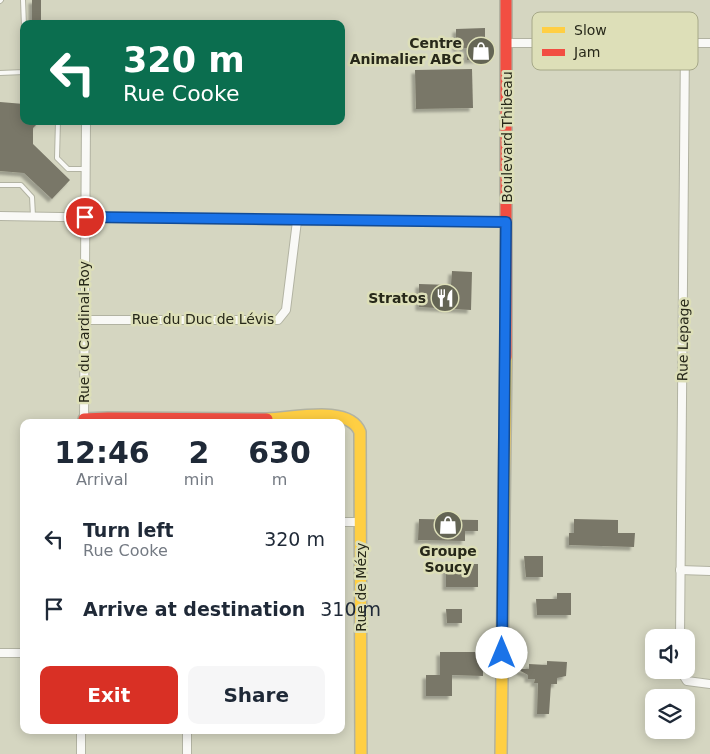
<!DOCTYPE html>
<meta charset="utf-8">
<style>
:root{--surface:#fff;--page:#f6f6f7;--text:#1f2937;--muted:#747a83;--accent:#d93025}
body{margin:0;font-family:"DejaVu Sans",sans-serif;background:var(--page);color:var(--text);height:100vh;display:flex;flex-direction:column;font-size:19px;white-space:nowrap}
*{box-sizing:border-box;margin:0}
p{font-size:16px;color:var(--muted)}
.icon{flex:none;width:28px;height:28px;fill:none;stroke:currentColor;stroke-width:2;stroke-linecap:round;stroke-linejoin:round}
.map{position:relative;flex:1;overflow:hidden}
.details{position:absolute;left:20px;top:419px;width:325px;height:315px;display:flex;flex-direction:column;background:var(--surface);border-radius:10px;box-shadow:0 2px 12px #0003}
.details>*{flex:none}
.banner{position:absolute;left:20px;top:20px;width:325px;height:105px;border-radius:10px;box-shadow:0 2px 12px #0003;background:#0b6e4f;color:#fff;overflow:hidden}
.controls{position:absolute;left:645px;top:629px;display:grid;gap:10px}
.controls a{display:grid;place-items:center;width:50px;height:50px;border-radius:10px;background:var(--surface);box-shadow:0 2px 12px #0003;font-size:25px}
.pin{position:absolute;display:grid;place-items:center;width:42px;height:42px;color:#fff;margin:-21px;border:2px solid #fff;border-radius:50%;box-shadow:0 1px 5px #0007}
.me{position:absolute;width:55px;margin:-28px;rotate:0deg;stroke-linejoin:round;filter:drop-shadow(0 0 4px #0008)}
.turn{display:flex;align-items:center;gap:18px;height:105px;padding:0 20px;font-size:22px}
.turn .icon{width:65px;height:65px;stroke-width:2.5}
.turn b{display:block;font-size:35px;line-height:42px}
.eta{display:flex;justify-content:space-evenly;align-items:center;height:85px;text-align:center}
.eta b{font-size:30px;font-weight:700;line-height:35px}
.action{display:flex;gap:10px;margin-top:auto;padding:10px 20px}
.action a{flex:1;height:58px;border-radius:10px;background:var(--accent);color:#fff;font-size:20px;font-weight:700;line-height:58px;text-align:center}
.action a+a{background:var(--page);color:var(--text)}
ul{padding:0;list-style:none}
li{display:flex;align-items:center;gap:15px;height:70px;padding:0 20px}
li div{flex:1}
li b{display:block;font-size:19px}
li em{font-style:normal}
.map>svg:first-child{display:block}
</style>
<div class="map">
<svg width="710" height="754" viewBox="0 0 710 754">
<defs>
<filter id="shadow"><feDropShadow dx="-3.5" dy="3.5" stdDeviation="1" flood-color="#0004"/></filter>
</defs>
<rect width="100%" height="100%" fill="#d5d6c1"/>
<!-- building -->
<g fill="#797768" filter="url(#shadow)">
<rect x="32" y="0" width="9" height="24"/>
<polygon points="485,28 485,59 467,60 467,48 456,48 456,29"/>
<polygon points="472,69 473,108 416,109 415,70"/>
<polygon points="0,102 24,104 24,121 40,121 33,128 33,144 70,180 52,199 24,173 0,171"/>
<polygon points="452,271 472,272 471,310 419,307 419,284 451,285"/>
<polygon points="419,519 478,520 478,531 465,531 465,541 418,540"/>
<polygon points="574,519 618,520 618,533 635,533 634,547 569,545 569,533 574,533"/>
<polygon points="524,556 543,556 543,577 526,577"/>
<rect x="446" y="564" width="32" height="23"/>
<polygon points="557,593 571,593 571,615 537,615 536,599 557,599"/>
<polygon points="446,609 462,609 462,623 447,623"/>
<polygon points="440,652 483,652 483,676 452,675 452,696 426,696 426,675 440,675"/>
<polygon points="547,661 567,662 566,676 557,678 557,684 551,684 549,714 537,714 538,683 534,683 535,679 528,679 528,675 517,669 529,669 529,664 547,665"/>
</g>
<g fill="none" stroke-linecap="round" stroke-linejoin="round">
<defs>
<g id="lane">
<polyline points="23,0 24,26"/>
<polyline points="0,1 1,0"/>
<polyline points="0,73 24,72 24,67"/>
<polyline points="58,121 57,158 68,169 85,169"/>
<polyline points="0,185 21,185 32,197 33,216"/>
</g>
<g id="street">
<polyline points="506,43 710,43"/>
<polyline points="0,216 297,221 506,222"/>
<polyline points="84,320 278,320 286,310 297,221"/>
<polyline points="84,419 86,121"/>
<polyline points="341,522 361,522"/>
<polyline points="680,570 710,571"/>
<polyline points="680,638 685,43"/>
<polyline points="0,653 24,653"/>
<polyline points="680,670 687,681 710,684"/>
<polyline points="81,754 81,730"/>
<polyline points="187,754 187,730"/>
</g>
<g id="slow">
<path d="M 267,419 C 291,419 349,404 360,432 L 361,754"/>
<polyline points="501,754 506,357"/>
</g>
<g id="jam">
<polyline points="506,0 506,357"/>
<polyline points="84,422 84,419 108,418 267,419"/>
</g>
</defs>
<!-- lane casing -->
<use href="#lane" stroke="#b2b3a2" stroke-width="6"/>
<!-- street casing -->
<use href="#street" stroke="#b2b3a2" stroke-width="10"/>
<!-- slow casing -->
<use href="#slow" stroke="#b2b3a2" stroke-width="14"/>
<!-- jam casing -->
<use href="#jam" stroke="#b2b3a2" stroke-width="14"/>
<!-- lane -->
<use href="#lane" stroke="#f9f9f6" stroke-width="4"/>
<!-- street -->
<use href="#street" stroke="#f9f9f6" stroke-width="8"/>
<!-- slow -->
<use href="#slow" stroke="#ffcf43" stroke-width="11"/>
<!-- jam -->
<use href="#jam" stroke="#f24e42" stroke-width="11"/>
</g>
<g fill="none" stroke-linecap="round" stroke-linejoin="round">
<defs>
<polyline id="route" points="85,217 506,222 502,653"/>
</defs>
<!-- route casing -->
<use href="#route" stroke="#114b97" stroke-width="12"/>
<!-- route -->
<use href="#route" stroke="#1a73e8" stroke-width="9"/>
</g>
<!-- icons -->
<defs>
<symbol id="shop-disc" viewBox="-11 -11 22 22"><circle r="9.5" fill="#646554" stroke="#dddfb8"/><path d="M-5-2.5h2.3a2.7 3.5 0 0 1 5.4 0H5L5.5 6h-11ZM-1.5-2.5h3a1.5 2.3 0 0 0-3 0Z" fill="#fff"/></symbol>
<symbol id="restaurant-disc" viewBox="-11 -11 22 22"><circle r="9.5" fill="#646554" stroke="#dddfb8"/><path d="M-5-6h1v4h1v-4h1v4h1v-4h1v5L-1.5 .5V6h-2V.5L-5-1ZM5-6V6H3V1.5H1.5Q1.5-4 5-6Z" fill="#fff"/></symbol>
</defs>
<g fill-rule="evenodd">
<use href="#shop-disc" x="465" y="35" width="32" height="32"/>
<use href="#restaurant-disc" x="429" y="282" width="32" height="32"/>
<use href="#shop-disc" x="432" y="509" width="32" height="32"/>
</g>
<g text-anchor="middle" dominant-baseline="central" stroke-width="5" stroke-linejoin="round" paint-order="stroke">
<!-- poi labels -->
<g font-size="14" font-weight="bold" fill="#272819" stroke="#dddfb8" text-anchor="end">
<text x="462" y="43">Centre<tspan x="462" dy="16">Animalier ABC</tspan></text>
<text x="426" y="298">Stratos</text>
<text x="448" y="551" text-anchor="middle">Groupe<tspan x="448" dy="16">Soucy</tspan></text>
</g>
<!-- street labels -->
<g font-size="14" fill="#272819" stroke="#dddfb8">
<text transform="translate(507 137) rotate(-90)">Boulevard Thibeau</text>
<text x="203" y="319">Rue du Duc de Lévis</text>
<text transform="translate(84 332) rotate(-90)">Rue du Cardinal-Roy</text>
<text transform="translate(683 340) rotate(-89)">Rue Lepage</text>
<text transform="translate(361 587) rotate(-90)">Rue de Mézy</text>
</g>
</g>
<!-- legend -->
<rect x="532" y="12" width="166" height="58" rx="8" fill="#dddfb8" stroke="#a6a888" stroke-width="1"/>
<rect x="542" y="27" width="23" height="6" fill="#ffcf43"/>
<rect x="542" y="49" width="23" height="7" fill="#f24e42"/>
<g font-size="14" fill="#272819">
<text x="574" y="35">Slow</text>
<text x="574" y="57">Jam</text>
</g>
</svg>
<div class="controls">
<a><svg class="icon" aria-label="sound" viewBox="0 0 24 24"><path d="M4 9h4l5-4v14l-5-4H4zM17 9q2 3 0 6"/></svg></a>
<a><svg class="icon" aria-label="layers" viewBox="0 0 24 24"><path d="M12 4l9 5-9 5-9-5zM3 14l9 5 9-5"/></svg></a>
</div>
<div class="pin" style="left:85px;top:217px;background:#d93025"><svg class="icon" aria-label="arrive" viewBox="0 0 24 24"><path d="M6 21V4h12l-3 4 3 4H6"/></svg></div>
<svg class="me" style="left:502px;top:653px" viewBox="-20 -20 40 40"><circle r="19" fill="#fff"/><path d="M0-13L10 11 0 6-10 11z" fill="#1a73e8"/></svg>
<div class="banner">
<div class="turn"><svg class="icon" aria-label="left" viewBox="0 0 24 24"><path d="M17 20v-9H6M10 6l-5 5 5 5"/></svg><div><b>320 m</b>Rue Cooke</div></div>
</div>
<section class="details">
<div class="eta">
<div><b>12:46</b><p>Arrival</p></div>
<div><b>2</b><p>min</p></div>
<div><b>630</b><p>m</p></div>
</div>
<ul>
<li><svg class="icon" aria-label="left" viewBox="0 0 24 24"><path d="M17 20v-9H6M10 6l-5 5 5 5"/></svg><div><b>Turn left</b><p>Rue Cooke</p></div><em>320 m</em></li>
<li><svg class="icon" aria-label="arrive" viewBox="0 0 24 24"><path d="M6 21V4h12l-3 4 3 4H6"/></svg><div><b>Arrive at destination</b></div><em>310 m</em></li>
</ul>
<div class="action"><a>Exit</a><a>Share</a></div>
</section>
</div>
